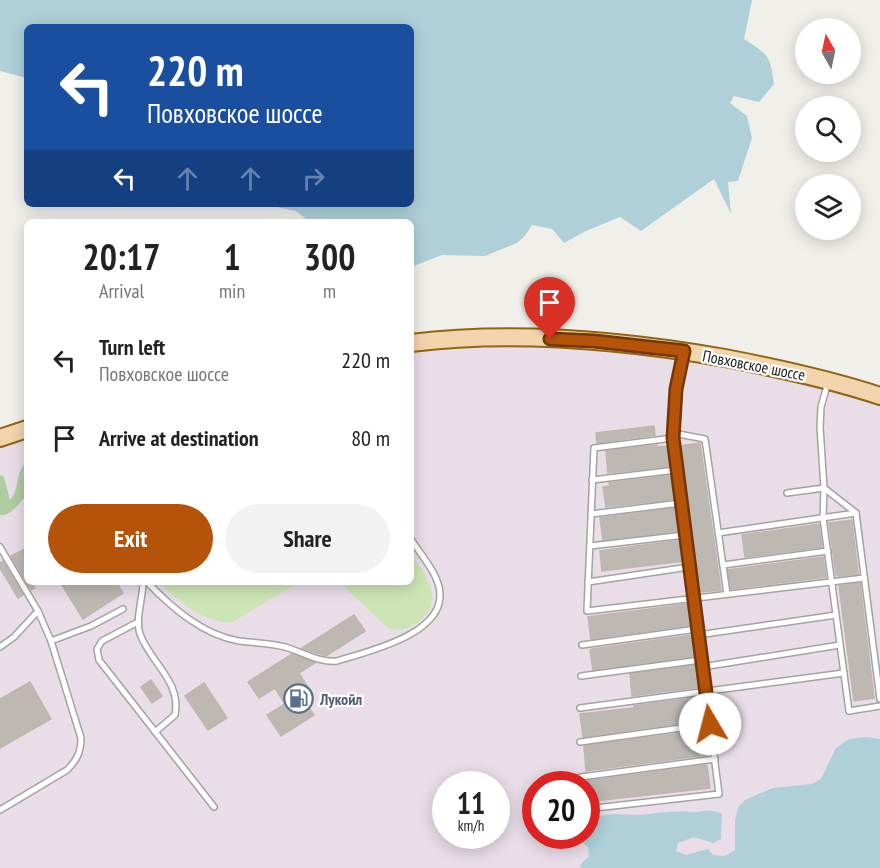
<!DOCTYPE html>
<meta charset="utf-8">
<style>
:root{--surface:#fff;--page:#f2f2f2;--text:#222;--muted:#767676;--accent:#b45309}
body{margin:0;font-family:"PT Sans Narrow",sans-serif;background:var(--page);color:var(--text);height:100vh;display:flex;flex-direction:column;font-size:22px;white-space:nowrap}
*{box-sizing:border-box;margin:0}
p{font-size:20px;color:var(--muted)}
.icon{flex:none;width:33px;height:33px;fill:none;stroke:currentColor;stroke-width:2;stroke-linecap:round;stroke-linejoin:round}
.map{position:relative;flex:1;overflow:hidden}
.side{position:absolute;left:24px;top:219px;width:390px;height:366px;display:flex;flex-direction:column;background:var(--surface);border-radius:9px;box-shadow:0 3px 15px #0003}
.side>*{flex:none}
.hud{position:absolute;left:24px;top:24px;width:390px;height:183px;border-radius:9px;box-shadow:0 3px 15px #0003;background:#1a4fa0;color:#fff;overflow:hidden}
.needle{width:39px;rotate:351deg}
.buttons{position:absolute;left:795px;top:18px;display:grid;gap:12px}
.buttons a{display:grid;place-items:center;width:66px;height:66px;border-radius:50%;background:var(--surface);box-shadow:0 3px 15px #0003;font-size:30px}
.speed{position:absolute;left:432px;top:771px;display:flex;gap:12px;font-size:30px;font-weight:700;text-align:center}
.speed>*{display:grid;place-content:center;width:78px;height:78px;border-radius:50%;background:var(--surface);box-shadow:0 3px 15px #0003;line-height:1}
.speed small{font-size:15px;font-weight:400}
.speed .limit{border:9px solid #d22;background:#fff;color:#111}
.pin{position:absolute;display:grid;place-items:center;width:51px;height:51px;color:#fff;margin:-62px -26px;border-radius:50% 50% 50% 0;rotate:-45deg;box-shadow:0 0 6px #0007}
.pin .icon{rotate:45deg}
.me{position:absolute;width:66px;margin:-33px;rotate:352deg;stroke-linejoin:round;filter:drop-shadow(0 0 4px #0008)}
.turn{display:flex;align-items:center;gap:21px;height:126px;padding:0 24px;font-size:27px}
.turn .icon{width:78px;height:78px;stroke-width:2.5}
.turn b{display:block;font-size:42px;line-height:51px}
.lanes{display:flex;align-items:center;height:57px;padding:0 24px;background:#0003;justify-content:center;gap:30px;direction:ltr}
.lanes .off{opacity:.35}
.eta{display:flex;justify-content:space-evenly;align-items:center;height:102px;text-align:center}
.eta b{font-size:36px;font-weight:700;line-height:42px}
.primary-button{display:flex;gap:12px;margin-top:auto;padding:12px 24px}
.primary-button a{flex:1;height:69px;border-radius:36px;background:var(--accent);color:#fff;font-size:24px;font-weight:700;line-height:69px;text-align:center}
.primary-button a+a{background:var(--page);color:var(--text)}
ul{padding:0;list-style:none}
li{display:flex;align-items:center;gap:18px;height:78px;padding:0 24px}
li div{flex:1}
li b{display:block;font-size:22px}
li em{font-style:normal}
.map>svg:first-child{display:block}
</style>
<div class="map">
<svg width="880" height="868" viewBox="0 0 880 868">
<rect width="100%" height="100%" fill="#f1efea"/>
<!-- industrial -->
<path fill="#e9dde7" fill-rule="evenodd" d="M 594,341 L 880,396 L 880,868 L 0,868 L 0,438 L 27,429 L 27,582 L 411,582 L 411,343 ZM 446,784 L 496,784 L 496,836 L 446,836 ZM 536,784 L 586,784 L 586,836 L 536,836 Z"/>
<!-- grass -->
<g fill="#cde5b6">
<path d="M 411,554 C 418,565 430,578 432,592 C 435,615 409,636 388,628 L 339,582 L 411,582 Z"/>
<path d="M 159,582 L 299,582 L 231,623 C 202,622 179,602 159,582 Z"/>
</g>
<!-- forest -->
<path fill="#afcca3" d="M 27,461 L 27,496 C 18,502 12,517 0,515 L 0,475 L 4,477 L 10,500 C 21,488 14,473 27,461 Z"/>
<!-- water -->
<g fill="#afd0d9">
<path d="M 0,0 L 752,0 L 744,39 C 769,55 770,55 774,84 L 759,102 L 734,96 L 730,103 L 747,116 L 752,138 L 738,181 L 728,182 L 731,214 L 714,179 L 641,231 L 620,217 L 586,231 L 564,243 L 552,229 L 532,225 L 524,237 L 517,243 L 485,256 L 442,255 L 411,267 L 411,222 L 310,222 L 296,211 L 272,206 L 272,204 L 411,204 L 411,27 L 27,27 L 27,78 L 0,71 Z"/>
<path d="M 866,737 L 880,739 L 880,868 L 581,868 L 580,865 L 589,856 L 588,847 L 575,836 L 586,836 L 587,815 C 597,817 604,815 615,814 C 625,814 637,816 648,814 C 663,812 675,811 690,812 C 704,813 707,807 722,814 L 721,839 L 713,843 L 694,837 L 678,843 L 676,851 L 686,855 L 708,849 L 713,855 L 725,856 L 735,850 L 735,821 L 738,808 L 745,800 L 773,788 L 812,784 L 821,779 L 836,748 L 849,739 Z"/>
</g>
<!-- building -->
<g fill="#beb8b3" stroke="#c1b6ae" stroke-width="1.5">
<polygon points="654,426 655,435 597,443 596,433"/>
<polygon points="700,443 721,590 701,592 696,559 694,560 679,446"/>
<polygon points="657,445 657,447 669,446 672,466 608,473 606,451"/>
<polygon points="673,475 676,499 606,507 603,487 610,486 609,483"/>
<polygon points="677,508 680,531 603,540 600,518"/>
<polygon points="852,520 858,574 838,576 836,575 829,523"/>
<polygon points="819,524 822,547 745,557 742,535"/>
<polygon points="681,540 684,561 602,571 600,551"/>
<polygon points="27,548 27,582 31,582 35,588 31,590 11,556"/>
<polygon points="823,557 826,577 731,589 728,570"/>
<polygon points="3,561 23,595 18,598 0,568 0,563"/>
<polygon points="60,582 116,582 123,593 83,619"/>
<polygon points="860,583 874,698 854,701 839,586"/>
<polygon points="688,604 691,625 591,639 588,617"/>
<polygon points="354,615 365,631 326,656 302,648"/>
<polygon points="692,635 696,656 593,670 590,650 592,649"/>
<polygon points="292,654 315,663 299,673 309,689 300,694 314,715 281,736 267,715 285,704 275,688 259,698 248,682"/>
<polygon points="697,665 700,687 632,696 630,674"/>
<polygon points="151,680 162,696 152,703 141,687"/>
<polygon points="30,682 51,719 0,748 0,699"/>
<polygon points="204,683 227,718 208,730 185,696"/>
<polygon points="700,697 703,720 583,737 580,714 634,708 634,706"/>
<polygon points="704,730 708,754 706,755 586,771 584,746"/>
<polygon points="707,765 710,788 586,802 588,781"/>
</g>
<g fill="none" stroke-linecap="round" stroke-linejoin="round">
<defs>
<g id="service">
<polyline points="828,382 821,407 820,427 824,488 823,518 849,711 880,706"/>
<polyline points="673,433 705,439 727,594"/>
<polyline points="673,438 594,448 587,611 864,578"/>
<polyline points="592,480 676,470"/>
<polyline points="787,493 824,488 856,513 880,699"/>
<polyline points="591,514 681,503"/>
<polyline points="718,533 856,513"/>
<polyline points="590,546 685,535"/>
<polyline points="0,547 38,611 14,637 0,647"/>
<polyline points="723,565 828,551"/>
<path d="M 143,582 C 143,598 135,619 140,634 C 150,662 182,682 175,715 L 155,732"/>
<path d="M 147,582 C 172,608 203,635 239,641 C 255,643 269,643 285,647 C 303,652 319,663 337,661 C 369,651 450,633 439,587 C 435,570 420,554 411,539"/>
<polyline points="588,582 689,567"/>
<polyline points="138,622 102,641 97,649 99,660 214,807"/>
<polyline points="698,635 836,615"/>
<polyline points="51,641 91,626 123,609"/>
<polyline points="582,645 697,629"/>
<polyline points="702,667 840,645"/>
<polyline points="581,676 701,660"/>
<polyline points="580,708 844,673"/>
<polyline points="580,742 710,724"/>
<polyline points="581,777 715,759"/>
<polyline points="586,809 719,794 673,438 675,401 684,353"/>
<path d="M 0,810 L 67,770 C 77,760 81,752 81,738 L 51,641 L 38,611"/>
</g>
<g id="primary">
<path d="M 411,343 C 515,330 622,340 725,358 C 777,368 829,379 880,396"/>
<polyline points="0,438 27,429"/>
</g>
</defs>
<!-- service casing -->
<use href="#service" stroke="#a3a3a3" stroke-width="8"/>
<!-- primary casing -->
<use href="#primary" stroke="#8f6611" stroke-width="20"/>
<!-- service -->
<use href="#service" stroke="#fff" stroke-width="5"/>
<!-- primary -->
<use href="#primary" stroke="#f3d5ad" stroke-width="16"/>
</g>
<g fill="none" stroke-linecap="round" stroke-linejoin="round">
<defs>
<polyline id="route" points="550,339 594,341 684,351 676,389 673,438 710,724"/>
</defs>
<!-- route casing -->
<use href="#route" stroke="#753606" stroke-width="15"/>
<!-- route -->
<use href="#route" stroke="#b45309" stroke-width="10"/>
</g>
<!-- icons -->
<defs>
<symbol id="fuel-ring" viewBox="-11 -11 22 22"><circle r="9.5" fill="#fff" stroke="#5c6f8a" stroke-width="1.5"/><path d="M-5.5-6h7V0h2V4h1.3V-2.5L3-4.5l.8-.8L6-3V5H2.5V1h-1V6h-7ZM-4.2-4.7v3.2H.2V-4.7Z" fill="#5c6f8a"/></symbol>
</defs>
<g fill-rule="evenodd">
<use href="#fuel-ring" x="282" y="682" width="33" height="33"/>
</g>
<g text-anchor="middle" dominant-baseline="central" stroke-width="4.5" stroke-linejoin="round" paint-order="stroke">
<!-- street labels -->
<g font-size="16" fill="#222" stroke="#fff">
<text transform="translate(754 365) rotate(11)">Повховское шоссе</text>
</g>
<!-- service labels -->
<g font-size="16" font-weight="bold" fill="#4e5e75" stroke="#fff" text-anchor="start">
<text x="320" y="699">Лукойл</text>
</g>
</g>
</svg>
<div class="buttons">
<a><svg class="needle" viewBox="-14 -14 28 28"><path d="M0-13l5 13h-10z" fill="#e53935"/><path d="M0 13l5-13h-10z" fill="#767676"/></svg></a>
<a><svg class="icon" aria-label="search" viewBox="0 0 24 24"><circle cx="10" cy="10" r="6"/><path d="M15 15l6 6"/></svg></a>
<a><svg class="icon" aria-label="layers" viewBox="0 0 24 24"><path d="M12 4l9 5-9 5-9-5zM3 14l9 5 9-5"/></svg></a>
</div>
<div class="speed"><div>11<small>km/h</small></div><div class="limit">20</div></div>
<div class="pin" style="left:550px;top:339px;background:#d93025"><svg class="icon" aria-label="arrive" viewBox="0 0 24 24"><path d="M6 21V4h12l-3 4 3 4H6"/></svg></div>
<svg class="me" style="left:710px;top:724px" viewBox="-20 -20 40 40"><circle r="19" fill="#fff"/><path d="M0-13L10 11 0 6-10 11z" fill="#b45309"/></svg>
<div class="hud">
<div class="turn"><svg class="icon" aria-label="left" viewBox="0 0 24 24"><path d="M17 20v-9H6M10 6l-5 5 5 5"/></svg><div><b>220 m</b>Повховское шоссе</div></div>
<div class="lanes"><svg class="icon" aria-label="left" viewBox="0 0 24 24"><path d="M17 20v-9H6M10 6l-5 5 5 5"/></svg><svg class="icon off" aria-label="ahead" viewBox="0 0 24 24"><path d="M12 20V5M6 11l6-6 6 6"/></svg><svg class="icon off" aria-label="ahead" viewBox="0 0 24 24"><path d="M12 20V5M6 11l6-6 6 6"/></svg><svg class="icon off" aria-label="right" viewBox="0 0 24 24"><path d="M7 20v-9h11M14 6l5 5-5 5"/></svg></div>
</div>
<section class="side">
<div class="eta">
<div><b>20:17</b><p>Arrival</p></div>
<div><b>1</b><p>min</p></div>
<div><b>300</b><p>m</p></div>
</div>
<ul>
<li><svg class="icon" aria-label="left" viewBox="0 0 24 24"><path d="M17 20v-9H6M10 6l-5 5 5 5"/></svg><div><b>Turn left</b><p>Повховское шоссе</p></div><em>220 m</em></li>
<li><svg class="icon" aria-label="arrive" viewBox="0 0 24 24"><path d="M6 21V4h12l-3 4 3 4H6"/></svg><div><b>Arrive at destination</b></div><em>80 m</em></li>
</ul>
<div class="primary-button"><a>Exit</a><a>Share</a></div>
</section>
</div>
